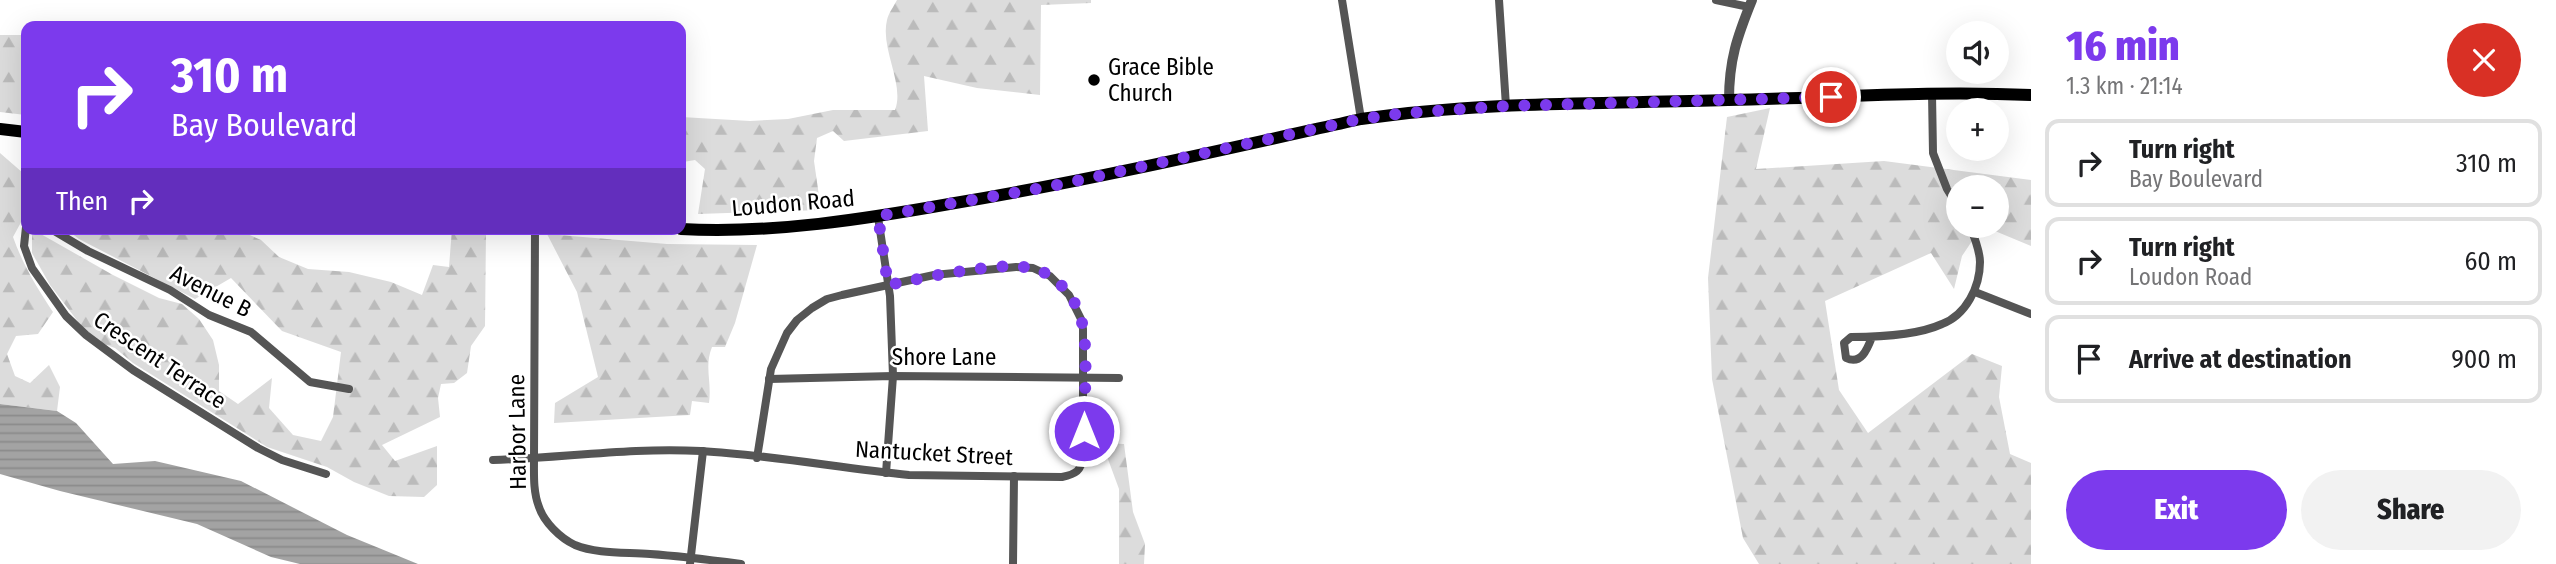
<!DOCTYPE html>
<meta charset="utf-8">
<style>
:root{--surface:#fff;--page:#f2f2f2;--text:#202124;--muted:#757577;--line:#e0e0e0;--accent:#7c3aed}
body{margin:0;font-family:"Fira Sans Condensed",sans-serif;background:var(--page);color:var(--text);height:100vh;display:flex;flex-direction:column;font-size:26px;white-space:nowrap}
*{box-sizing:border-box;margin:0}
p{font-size:23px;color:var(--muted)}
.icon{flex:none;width:38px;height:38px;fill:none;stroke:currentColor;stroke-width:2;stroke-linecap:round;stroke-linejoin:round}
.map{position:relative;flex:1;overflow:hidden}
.side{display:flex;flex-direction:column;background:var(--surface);width:525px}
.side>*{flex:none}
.top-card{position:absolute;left:21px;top:21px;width:665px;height:214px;border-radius:14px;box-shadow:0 7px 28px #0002;background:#7c3aed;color:#fff;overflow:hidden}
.tools{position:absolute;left:1946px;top:21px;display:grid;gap:14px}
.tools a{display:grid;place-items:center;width:63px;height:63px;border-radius:50%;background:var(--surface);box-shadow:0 7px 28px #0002;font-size:35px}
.pin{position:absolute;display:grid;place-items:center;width:60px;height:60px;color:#fff;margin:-30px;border:4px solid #fff;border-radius:50%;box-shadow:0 2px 7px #0007}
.me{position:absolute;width:77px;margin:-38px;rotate:0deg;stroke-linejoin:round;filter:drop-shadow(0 0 5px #0008)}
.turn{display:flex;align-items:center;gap:24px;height:147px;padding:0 35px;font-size:32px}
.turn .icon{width:91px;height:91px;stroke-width:2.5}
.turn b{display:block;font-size:49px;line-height:60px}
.then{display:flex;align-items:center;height:66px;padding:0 35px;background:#0003;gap:14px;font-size:26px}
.round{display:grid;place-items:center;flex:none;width:74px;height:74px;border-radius:37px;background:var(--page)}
.head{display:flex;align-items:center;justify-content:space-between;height:119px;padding:0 35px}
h1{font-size:42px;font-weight:800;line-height:52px;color:var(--accent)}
.button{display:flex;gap:14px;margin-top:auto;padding:14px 35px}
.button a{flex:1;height:80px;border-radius:42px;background:var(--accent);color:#fff;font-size:28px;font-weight:800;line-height:80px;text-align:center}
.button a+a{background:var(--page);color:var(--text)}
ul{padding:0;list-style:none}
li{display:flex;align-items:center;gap:21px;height:88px;margin:0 14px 10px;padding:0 21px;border:4px solid var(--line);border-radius:14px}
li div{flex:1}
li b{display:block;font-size:26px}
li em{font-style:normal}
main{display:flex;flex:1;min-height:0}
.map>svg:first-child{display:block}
</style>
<main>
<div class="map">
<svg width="2031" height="564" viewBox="0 0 2031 564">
<defs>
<pattern id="forest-firs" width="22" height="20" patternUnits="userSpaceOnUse" patternTransform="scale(1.75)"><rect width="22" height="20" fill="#dcdcdc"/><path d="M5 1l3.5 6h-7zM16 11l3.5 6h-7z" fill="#bbb"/></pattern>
<pattern id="water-rules" width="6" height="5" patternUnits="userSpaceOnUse" patternTransform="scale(1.75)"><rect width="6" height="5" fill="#a3a3a3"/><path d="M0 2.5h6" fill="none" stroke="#8b8b8b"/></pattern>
</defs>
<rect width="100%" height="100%" fill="#fff"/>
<!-- forest -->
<g fill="url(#forest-firs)">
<path d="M 897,0 L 1091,0 L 1091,3 L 1041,5 L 1040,95 L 977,88 L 924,76 L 928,131 L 844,141 L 833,131 L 817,138 L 814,161 L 821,210 L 698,214 L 705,169 L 695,160 L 683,162 L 684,216 L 681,215 L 681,117 L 750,121 L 788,119 L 833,110 L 895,110 C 905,84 880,49 887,20 C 888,14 894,6 897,0 Z"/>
<polygon points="0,35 26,35 26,115 0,112"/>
<polygon points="1770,108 1756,169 1884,161 2031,180 2031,246 1983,226 1997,226 1997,187 1958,187 1958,226 1982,226 1962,256 1954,289 1931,253 1825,301 1839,390 1868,433 1972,354 2002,366 1999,397 2010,454 2031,463 2031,564 1759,564 1743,538 1712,379 1708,278 1727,117"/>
<path d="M 0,153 L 23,173 L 26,179 L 26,213 L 13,237 C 23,265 37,288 53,312 L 38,334 L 16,336 L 7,354 L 15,376 L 30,383 L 49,365 L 60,387 L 57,411 L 0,404 Z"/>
<polygon points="32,229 113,275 159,298 182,304 199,319 213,340 219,365 219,391 238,404 272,378 269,408 293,435 321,441 333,417 341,352 282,331 231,278 195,299 79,239 66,229 236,229 261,240 279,257 308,269 349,272 391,282 422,295 433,265 449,267 452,229 486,231 485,326 471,346 467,373 454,383 441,384 438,398 440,417 382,445 395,461 437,446 437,485 424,497 389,496 354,482 327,467 267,447 133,363 115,348 92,340 50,285 32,253"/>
<path d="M 547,234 L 667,244 L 757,245 L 735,323 L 725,347 L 712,347 C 704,367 712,381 709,403 L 692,401 L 690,415 L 554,423 L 555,403 L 598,377 L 577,292 Z"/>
<polygon points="1102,443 1124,444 1133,512 1145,544 1144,564 1119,564 1119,489"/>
</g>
<!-- water -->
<polygon fill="url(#water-rules)" points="0,404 57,411 76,423 113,464 155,461 241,481 347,535 418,564 300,564 271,557 197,524 60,491 0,474"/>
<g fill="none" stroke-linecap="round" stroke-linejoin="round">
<!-- minor -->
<g stroke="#555" stroke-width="8">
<polyline points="1342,0 1361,119"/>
<polyline points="1499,0 1506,106"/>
<polyline points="1716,0 1749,7"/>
<polyline points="1932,94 1933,153 1947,189 1958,207"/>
<polyline points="878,217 890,296 893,376 886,473"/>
<polyline points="26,227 24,246 32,268 66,316 86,335 133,370 258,448 282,460 326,474"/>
<polyline points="51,229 88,251 170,290 209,315 251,332 310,382 349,389"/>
<path d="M 535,229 L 534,459 C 534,474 533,492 539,507 C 544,522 560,538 575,545 C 597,554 626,552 650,554 C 681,556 711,560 741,564"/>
<polyline points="1975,292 2031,314"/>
<path d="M 1872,337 C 1867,350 1861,365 1846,358 L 1844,343 L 1851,337 C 1877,337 1918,335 1942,324 C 1966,315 1980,287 1980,262 C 1980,251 1974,236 1970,226"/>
<polyline points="769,379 893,376 1119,378"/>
<path d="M 493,460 C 562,458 632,447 701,451 C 770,455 840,468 909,475 L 1062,477 C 1076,474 1081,471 1083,457 L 1083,329 L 1081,319 L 1069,295 L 1050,276 L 1033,268 L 1016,267 L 934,275 L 842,295 L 827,299 L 812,308 L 797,320 L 787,333 L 771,369 L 757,458"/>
<polyline points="690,564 703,451"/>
<polyline points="1013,564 1014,476"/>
</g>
<!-- tertiary -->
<path stroke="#555" stroke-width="10" d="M 1729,100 C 1729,60 1737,37 1752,0"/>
<!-- primary -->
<g stroke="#000" stroke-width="12">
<polyline points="0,129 26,132"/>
<path d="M 681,229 C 773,234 865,219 955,203 C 1092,180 1226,149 1361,119 C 1482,101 1606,104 1728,100 C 1829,98 1930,90 2031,95"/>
</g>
</g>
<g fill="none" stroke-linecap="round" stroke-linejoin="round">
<!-- route -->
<path stroke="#7c3aed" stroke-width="12" stroke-dasharray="0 21.6" d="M 1084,431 C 1084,400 1089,346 1081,319 C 1075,296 1055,273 1031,268 C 997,261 924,278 888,285 L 878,216 L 1048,187 L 1361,119 L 1405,113 L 1506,106 L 1831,97"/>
</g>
<!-- markers -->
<circle fill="#000" stroke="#fff" stroke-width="2.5" cx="1094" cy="80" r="7"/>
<g text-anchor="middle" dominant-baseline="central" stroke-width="5" stroke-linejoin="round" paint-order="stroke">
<!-- poi labels -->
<g font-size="23" fill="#000" stroke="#fff" text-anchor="start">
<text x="1108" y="67">Grace Bible<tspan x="1108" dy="26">Church</tspan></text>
</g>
<!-- street labels -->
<g font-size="23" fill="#000" stroke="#fff">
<text transform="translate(793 203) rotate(-5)">Loudon Road</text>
<text transform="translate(211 291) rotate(27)">Avenue B</text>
<text x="944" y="357">Shore Lane</text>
<text transform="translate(160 360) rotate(34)">Crescent Terrace</text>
<text transform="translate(517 432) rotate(-91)">Harbor Lane</text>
<text transform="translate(934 453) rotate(3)">Nantucket Street</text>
</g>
</g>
</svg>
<div class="tools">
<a><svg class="icon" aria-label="sound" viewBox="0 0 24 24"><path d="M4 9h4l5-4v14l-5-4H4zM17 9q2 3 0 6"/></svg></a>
<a>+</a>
<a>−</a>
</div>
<div class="pin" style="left:1831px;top:97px;background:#d93025"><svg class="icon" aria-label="arrive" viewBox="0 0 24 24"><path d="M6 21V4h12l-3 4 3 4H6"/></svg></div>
<svg class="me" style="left:1084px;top:431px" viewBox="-20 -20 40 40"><circle r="17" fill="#7c3aed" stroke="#fff" stroke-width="3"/><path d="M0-11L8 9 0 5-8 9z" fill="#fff"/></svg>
<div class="top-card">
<div class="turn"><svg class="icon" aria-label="right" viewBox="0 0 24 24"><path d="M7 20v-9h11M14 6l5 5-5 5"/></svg><div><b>310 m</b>Bay Boulevard</div></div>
<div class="then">Then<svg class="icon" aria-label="right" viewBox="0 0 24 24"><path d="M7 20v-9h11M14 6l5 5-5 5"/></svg></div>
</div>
</div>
<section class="side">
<div class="head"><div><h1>16 min</h1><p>1.3 km · 21:14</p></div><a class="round" style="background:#d93025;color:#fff"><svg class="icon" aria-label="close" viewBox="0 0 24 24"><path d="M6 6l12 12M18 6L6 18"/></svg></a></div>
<ul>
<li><svg class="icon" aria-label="right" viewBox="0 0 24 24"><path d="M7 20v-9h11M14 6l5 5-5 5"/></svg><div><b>Turn right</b><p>Bay Boulevard</p></div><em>310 m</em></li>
<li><svg class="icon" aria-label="right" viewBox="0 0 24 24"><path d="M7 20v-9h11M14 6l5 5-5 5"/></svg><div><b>Turn right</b><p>Loudon Road</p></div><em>60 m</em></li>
<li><svg class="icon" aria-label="arrive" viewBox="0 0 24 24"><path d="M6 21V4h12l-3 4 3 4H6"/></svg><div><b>Arrive at destination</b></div><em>900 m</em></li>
</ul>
<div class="button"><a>Exit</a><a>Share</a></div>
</section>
</main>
